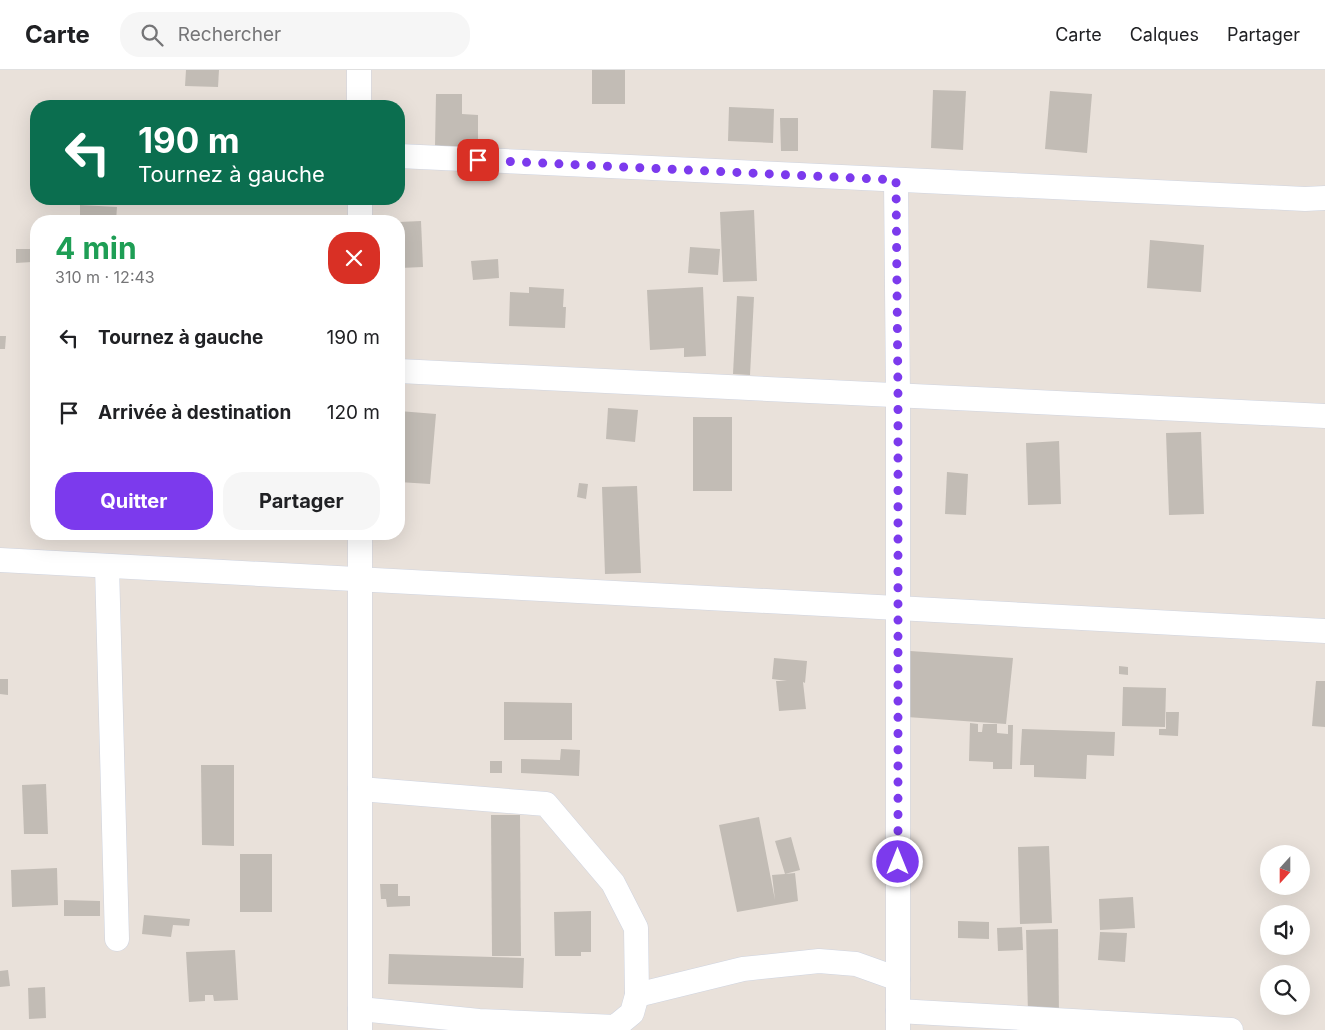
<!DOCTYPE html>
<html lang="fr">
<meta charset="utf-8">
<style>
:root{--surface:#fff;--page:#f6f6f6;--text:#202124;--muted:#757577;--line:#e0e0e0;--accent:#7c3aed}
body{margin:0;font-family:Inter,sans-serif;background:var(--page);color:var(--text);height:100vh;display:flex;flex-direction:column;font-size:19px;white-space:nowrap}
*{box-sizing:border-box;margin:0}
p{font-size:16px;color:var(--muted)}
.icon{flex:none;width:28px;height:28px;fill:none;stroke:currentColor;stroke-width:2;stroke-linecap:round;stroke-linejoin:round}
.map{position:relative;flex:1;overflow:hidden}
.side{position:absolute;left:30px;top:145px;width:375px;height:325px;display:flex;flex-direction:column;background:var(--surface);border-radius:20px;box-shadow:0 5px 20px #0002}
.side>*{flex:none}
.guide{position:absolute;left:30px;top:30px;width:375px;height:105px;border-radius:20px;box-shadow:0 5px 20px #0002;background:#0b6e4f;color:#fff;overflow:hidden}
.needle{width:32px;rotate:201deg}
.tools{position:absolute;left:1260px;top:775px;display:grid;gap:10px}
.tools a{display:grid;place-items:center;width:50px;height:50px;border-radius:50%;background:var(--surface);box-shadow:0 5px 20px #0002;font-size:25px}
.pin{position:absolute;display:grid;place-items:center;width:42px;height:42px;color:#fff;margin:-21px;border-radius:10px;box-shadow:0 2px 8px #0006}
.me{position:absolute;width:55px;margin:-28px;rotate:0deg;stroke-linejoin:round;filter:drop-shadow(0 0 4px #0008)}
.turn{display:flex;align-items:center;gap:18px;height:105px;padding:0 25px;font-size:22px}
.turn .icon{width:65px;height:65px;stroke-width:2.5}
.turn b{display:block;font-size:35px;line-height:42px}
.round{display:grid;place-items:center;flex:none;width:52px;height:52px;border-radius:20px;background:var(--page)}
.summary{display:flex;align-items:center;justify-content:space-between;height:85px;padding:0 25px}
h1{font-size:30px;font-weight:700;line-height:38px;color:#1e9e55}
.primary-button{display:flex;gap:10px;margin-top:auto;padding:10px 25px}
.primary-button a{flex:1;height:58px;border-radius:20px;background:var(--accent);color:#fff;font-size:20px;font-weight:700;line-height:58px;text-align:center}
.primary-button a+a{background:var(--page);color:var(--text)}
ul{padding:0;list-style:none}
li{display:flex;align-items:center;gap:15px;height:75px;padding:0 25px}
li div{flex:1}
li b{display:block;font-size:19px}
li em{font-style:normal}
header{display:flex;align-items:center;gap:30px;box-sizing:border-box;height:70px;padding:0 25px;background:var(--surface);border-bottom:1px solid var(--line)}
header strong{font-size:24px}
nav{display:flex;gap:28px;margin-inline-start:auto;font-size:18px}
.search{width:350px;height:45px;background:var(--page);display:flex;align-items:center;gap:12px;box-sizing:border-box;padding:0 18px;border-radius:20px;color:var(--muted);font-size:19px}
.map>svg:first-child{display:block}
</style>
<header>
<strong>Carte</strong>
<div class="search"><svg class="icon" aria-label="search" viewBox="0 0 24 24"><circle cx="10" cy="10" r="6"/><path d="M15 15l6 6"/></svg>Rechercher</div>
<nav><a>Carte</a><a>Calques</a><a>Partager</a></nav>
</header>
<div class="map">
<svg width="1325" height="960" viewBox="0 0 1325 960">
<rect width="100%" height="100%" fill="#e9e1da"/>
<!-- building -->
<g fill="#c2bcb5">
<polygon points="186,0 219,0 218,17 185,16"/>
<rect x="592" y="0" width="33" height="34"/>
<polygon points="933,20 966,21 963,80 931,78"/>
<polygon points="1050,21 1092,24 1087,83 1045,79"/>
<polygon points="436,24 462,24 462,44 478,45 478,77 435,76"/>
<polygon points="729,37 774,39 773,73 728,71"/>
<polygon points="780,48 798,48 798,81 781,81"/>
<polygon points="80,135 117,137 116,151 80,151"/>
<polygon points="754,140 757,211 723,212 720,142"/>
<polygon points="421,151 423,197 400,198 399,152"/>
<polygon points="1150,170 1204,175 1201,222 1147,218"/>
<polygon points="690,177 720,179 718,205 688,203"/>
<polygon points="16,179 36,179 36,188 32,188 32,192 16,193"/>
<polygon points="498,189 499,208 473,210 471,191"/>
<polygon points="32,194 36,194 36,224 34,224"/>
<polygon points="529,217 564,219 563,237 566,237 565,258 509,256 510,222 529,223"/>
<polygon points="703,217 706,286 684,287 684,278 650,280 647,220"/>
<polygon points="737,226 754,227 750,305 733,304"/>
<polygon points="0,266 6,266 5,279 0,279"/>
<polygon points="608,338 638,340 635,372 606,369"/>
<polygon points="399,341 436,344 430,414 399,412"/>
<rect x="693" y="347" width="39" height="74"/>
<polygon points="1201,362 1204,444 1169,445 1166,363"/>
<polygon points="1059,371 1061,434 1028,435 1026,373"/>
<polygon points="947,402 968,404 966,445 945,444"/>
<polygon points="579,413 588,414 586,429 577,427"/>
<polygon points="637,416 641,503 605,504 602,417"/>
<polygon points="910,581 1013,588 1006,654 907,647"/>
<polygon points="774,588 807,591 805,613 803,612 806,639 779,641 776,611 787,611 772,609"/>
<polygon points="1119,596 1128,597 1128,605 1119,604"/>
<polygon points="0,609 8,609 8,625 0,624"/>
<polygon points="1316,611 1325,611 1325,657 1312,656"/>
<polygon points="1123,617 1166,618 1165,657 1122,656"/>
<polygon points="504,632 572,633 572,670 504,670"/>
<polygon points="1166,642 1179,642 1178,666 1159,665 1159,659 1166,659"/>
<polygon points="970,653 978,654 978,662 982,662 983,654 997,654 997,663 1008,664 1008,655 1013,655 1012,699 993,699 993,692 969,691"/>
<polygon points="1022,659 1115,662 1114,686 1087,685 1086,709 1034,707 1034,695 1020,695"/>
<polygon points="561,679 580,680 579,706 521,703 521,689 560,690"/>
<rect x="490" y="691" width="12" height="12"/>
<polygon points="201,695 234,695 234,776 202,775"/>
<polygon points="46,714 48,764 24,764 22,715"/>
<polygon points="491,745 520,745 521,886 492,886"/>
<polygon points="759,747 775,830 772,805 785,804 775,771 791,767 800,800 785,804 795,803 798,831 737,842 719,755"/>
<polygon points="1049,776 1052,853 1020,854 1018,777"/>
<rect x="240" y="784" width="32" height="58"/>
<polygon points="57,798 58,835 12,837 11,800"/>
<polygon points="380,814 398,814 398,826 410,826 410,836 387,837 386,829 381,829"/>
<polygon points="1133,827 1135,858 1100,860 1099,829"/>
<polygon points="64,830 100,831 100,846 64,846"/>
<polygon points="591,841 591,882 581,882 581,886 555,886 554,842"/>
<polygon points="144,845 190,849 189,856 173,855 171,867 142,864"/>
<polygon points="958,851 989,852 989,869 958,868"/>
<polygon points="1022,857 1023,880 998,881 997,858"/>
<polygon points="1058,859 1059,944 1028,944 1026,860"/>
<polygon points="1100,862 1127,863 1125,892 1098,890"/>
<polygon points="235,880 238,930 214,931 213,925 205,925 205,931 189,932 186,882"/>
<polygon points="389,884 524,888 523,918 388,914"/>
<polygon points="8,900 10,916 0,917 0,901"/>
<polygon points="45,917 46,948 29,949 28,918"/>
</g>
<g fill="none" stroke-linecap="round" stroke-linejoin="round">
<defs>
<g id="street">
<polyline points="359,0 359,36"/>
<polyline points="399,86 1305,129 1325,128"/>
<polyline points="896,110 898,325 898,960"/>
<polyline points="360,129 360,151"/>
<polyline points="399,301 1325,346"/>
<polyline points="360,464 360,960"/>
<polyline points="0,490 1325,561"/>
<polyline points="107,496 117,869"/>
<polyline points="360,719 546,734 613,813 636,858 637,925 632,943 615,957 479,951 360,939"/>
<polyline points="637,925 743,899 819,891 856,894 898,909"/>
<polyline points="898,941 1231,960"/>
</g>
</defs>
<!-- street casing -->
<use href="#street" stroke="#cfd4e0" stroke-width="25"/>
<!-- street -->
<use href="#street" stroke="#fff" stroke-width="24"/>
</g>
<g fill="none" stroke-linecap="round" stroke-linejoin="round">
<!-- route -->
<polyline stroke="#7c3aed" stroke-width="9" stroke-dasharray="0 16.2" points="478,90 896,110 898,325 898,792"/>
</g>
</svg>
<div class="tools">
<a><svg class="needle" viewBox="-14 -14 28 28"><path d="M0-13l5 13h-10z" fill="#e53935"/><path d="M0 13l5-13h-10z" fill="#757577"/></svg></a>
<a><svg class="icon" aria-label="sound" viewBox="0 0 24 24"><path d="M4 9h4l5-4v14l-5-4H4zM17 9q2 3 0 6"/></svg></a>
<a><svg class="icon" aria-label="search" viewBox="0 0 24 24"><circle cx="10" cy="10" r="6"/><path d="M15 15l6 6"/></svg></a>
</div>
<div class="pin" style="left:478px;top:90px;background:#d93025"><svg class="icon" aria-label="arrive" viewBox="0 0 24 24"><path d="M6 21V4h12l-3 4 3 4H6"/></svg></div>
<svg class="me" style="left:898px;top:792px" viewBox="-20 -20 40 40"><circle r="17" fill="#7c3aed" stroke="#fff" stroke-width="3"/><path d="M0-11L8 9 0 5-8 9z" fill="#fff"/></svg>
<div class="guide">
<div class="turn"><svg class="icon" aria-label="left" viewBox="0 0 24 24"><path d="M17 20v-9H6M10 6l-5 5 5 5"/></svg><div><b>190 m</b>Tournez à gauche</div></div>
</div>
<section class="side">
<div class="summary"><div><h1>4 min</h1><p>310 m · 12:43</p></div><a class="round" style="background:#d93025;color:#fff"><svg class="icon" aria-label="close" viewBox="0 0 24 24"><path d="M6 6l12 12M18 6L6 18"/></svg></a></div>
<ul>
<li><svg class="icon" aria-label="left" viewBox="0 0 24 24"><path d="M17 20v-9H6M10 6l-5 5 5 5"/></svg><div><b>Tournez à gauche</b></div><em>190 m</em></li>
<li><svg class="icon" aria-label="arrive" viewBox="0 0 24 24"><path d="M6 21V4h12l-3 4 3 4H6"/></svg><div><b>Arrivée à destination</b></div><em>120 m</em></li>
</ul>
<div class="primary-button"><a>Quitter</a><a>Partager</a></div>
</section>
</div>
